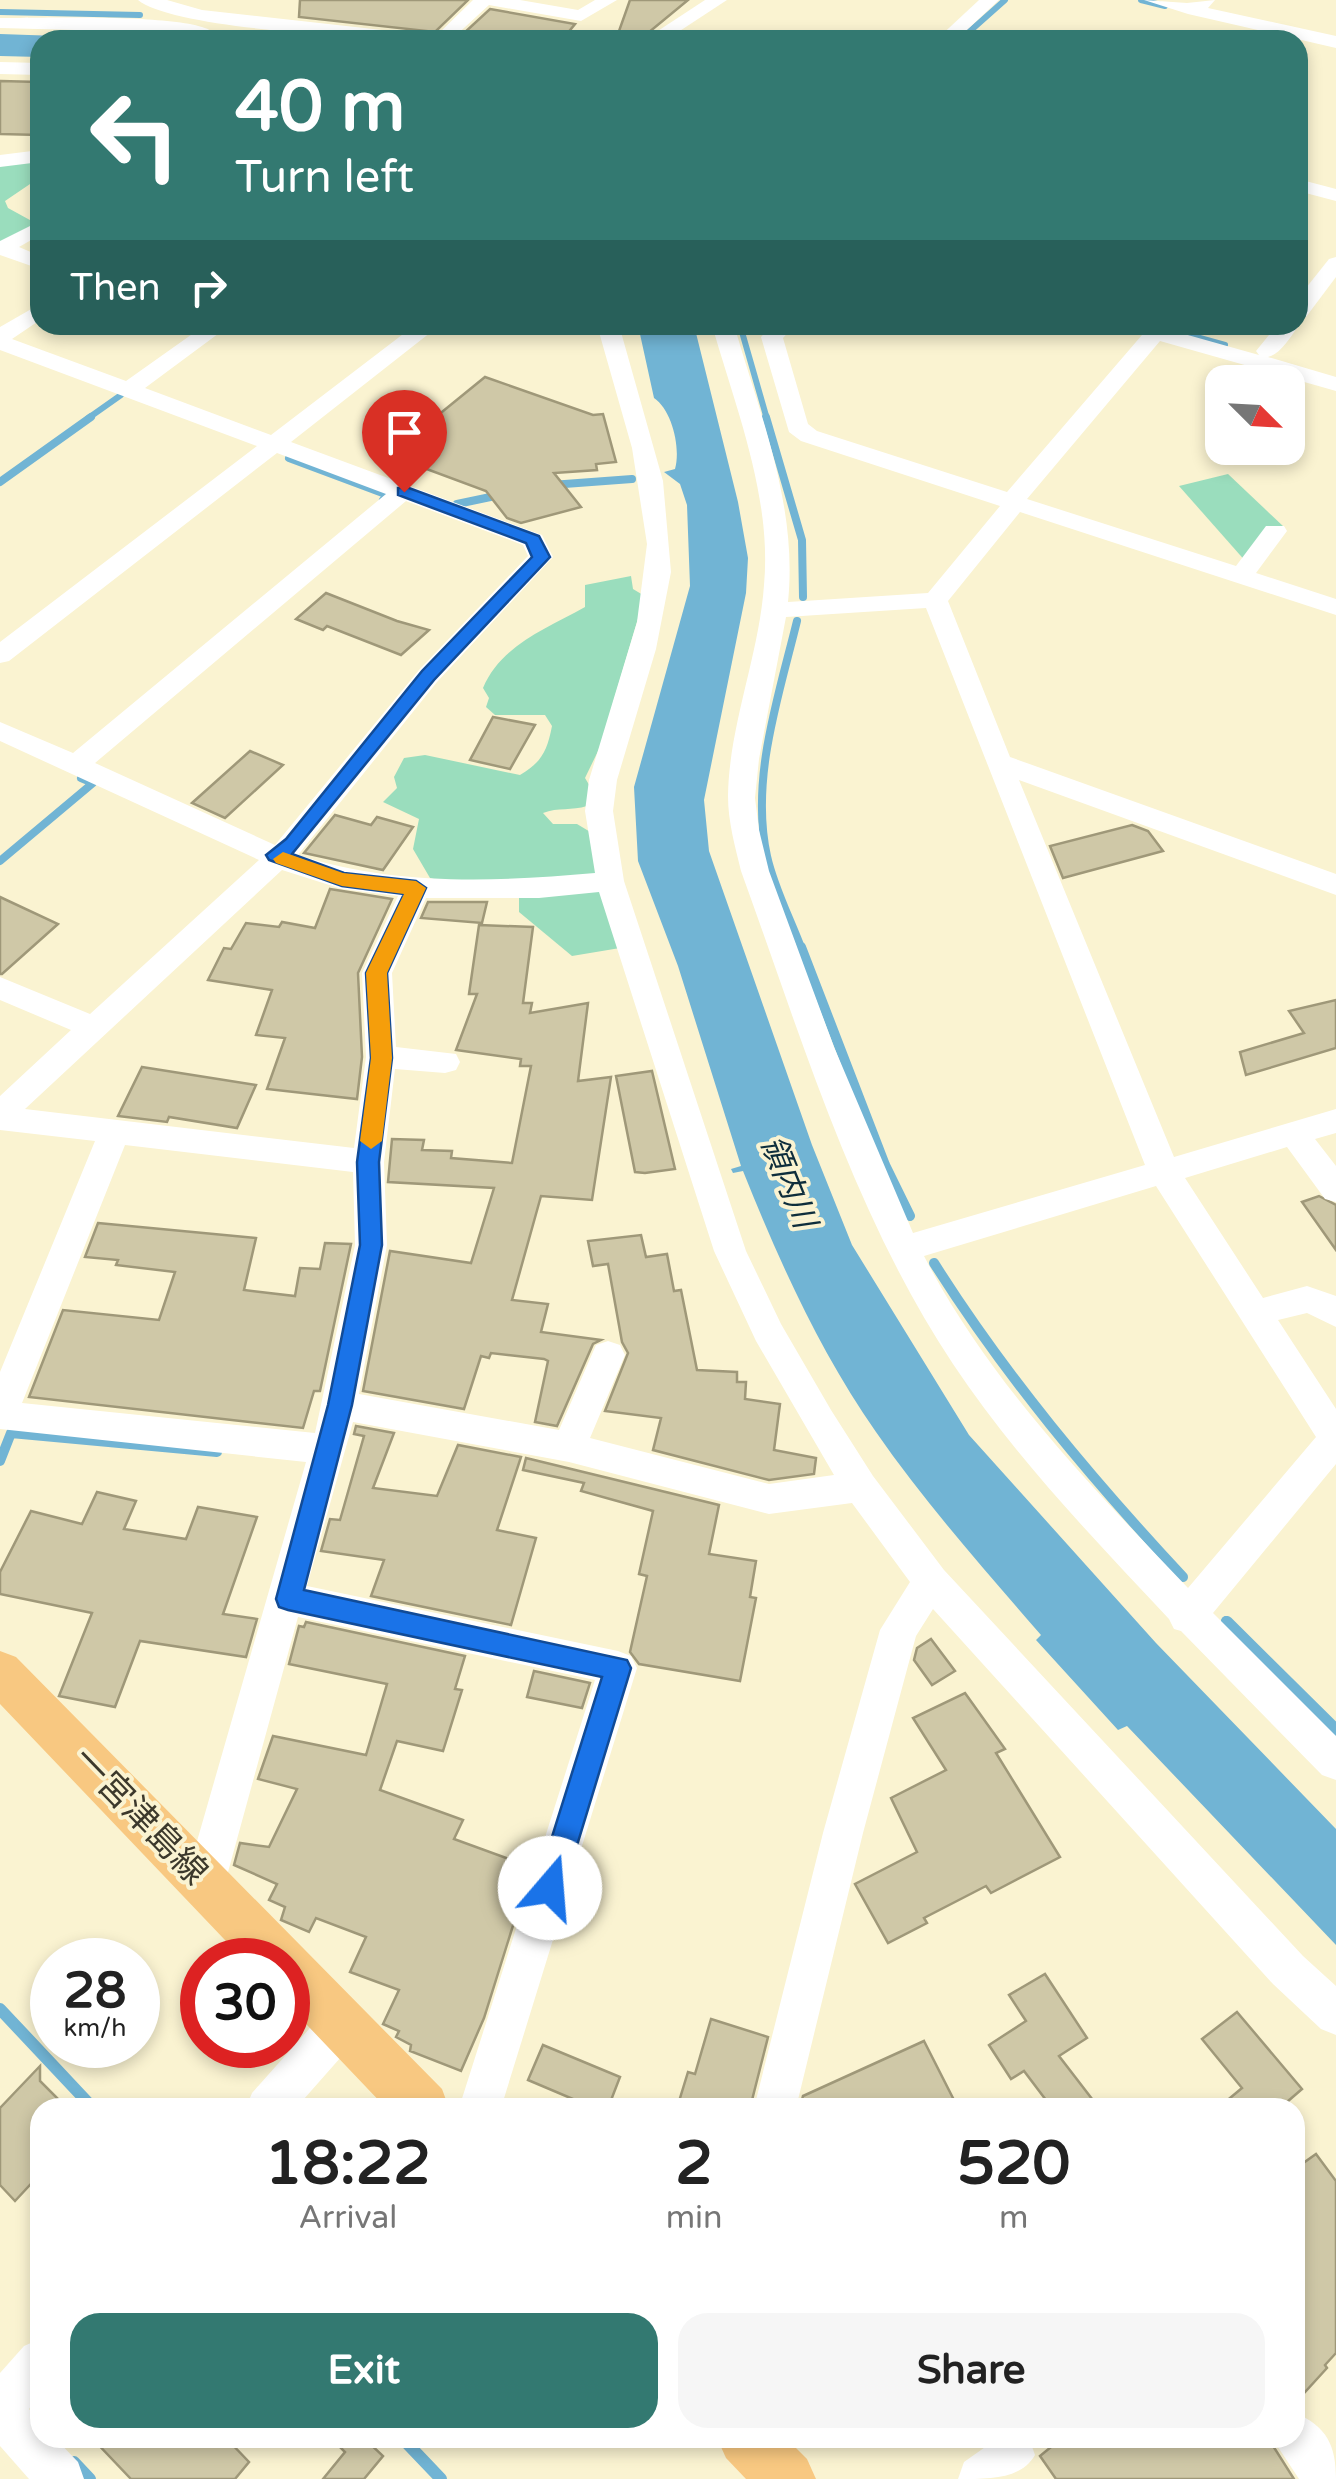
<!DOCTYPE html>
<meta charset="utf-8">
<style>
:root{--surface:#fff;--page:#f6f6f6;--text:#222;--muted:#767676;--accent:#337971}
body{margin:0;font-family:"Varela Round","Noto Sans JP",sans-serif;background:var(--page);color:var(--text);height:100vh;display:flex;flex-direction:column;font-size:38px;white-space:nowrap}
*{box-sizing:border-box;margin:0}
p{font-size:32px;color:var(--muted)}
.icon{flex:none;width:55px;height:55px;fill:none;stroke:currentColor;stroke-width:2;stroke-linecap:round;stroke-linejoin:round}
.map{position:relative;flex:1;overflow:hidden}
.side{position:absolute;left:30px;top:2098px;width:1275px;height:350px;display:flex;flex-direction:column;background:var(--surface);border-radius:30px;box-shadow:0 5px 15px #0003}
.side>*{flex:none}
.banner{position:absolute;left:30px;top:30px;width:1278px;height:305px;border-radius:30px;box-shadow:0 5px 15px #0003;background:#337971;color:#fff;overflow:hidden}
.needle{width:65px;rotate:114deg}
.fabs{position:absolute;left:1205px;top:365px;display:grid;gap:20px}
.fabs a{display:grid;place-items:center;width:100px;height:100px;border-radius:20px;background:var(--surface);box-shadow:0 5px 15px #0003;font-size:50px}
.speed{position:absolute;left:30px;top:1938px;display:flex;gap:20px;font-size:50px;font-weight:700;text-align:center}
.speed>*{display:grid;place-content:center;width:130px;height:130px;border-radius:50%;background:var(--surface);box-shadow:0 5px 15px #0003;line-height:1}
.speed small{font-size:25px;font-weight:400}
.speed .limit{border:15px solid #d22;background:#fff;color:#111}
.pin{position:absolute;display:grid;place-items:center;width:85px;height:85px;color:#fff;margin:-102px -42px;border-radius:50% 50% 50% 0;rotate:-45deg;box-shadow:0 0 10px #0007}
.pin .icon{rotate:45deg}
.me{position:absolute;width:110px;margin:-55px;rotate:18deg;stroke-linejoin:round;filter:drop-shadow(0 0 8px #0008)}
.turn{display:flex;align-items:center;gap:35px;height:210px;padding:0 40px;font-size:45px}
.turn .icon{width:130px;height:130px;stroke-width:2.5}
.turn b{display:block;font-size:70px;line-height:85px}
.then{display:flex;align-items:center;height:95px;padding:0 40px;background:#0003;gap:20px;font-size:38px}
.eta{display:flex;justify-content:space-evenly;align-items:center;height:170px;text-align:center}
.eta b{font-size:60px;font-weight:700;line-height:70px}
.primary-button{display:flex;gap:20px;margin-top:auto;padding:20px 40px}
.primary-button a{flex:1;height:115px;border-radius:30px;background:var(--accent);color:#fff;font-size:40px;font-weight:700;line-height:115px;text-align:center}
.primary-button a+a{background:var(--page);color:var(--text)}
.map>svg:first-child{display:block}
</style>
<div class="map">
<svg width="1336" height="2479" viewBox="0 0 1336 2479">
<rect width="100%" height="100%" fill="#faf3d1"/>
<!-- green -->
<g fill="#9addbd">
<polygon points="29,161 40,168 33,182 5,201 8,208 39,225 0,245 0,164"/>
<polygon points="1228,474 1284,527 1255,572 1179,486"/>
<path d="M 631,576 L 633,589 L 643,595 L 642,605 L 600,747 L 585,778 L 591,788 L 587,806 C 572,811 558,807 543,813 L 553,824 L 577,824 L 597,836 L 596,875 L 457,885 L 430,878 L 413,849 L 419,819 L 383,802 L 397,788 L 394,777 L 404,758 L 425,755 L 520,775 C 542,762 547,751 552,726 L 545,715 L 495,715 L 486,707 L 489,698 L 483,688 C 501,645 546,629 585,607 L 585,585 Z"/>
<polygon points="604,886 626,947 572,956 519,912 519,894"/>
</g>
<!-- water -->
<g fill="#71b4d4">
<polygon points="0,34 174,40 40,40 40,57 0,56"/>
<path d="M 638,325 L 694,325 L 738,502 L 748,558 L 746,593 L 704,800 L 709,851 L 812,1145 L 852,1245 L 969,1435 L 1156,1643 L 1336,1829 L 1336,1945 L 1127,1726 L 1118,1730 L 1036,1640 L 1041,1635 C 984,1569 926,1504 876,1432 C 820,1352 779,1261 743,1171 L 733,1173 L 731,1169 L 741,1166 L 678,966 L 638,861 L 634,787 L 690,586 L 687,505 L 680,484 L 664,472 L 675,469 C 681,448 672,410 654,398 Z"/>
</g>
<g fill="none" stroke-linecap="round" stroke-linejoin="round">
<!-- stream-far3 -->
<g stroke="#71b4d4" stroke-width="6">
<polyline points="1141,0 1165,6"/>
<polyline points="0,12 140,15"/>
<polyline points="285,33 321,40"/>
<polyline points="960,40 1005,0"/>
<polyline points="740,325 767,419"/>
<polyline points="1171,330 1225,345"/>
<polyline points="87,419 121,395"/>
</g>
<!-- stream-far2 -->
<g stroke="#71b4d4" stroke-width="8">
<polyline points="766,417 802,540 803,597"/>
<polyline points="289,458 388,495 383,500"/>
<polyline points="0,482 91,417"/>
<polyline points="551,485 632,479"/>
<polyline points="457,504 500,495"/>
<path d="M 797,621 C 779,695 750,779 767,856 C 774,888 791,920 802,950"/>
<polyline points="0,861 93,783 81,778"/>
</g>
<!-- stream-far1 -->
<g stroke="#71b4d4" stroke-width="10">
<polyline points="801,947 885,1165 910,1216"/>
<path d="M 934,1263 C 1006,1377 1091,1478 1183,1577"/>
<polyline points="0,1461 11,1433 217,1452"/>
<polyline points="1226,1621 1229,1624"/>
</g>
<!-- stream -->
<g stroke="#71b4d4" stroke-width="12">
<polyline points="1227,1622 1336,1730"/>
<polyline points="0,2009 93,2108"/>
<polyline points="402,2438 441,2479"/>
<polyline points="74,2462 90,2479"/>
</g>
</g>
<!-- building -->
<g fill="#cfc8a7" stroke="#9f9879" stroke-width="2.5">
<polygon points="300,0 468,0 435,32 299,17"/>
<polygon points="630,0 688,0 648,33 619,31"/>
<polygon points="490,9 575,24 562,40 495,40 463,34"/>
<polygon points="0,81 40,82 40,135 0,134"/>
<polygon points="485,377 593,415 603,414 616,462 596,464 597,470 554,473 581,507 521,523 507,518 486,491 389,455"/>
<polygon points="326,593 397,621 429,630 401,655 327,626 323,630 296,619"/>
<polygon points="493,717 535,725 510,769 470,760"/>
<polygon points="250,751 283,765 225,818 192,803"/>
<polygon points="335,815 371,825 377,817 413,827 383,870 304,853"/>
<polygon points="1132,825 1148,831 1163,851 1063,878 1050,846"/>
<polygon points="330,889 392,899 358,973 362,1057 357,1099 267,1089 285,1038 256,1035 272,990 208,980 224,948 231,949 246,923 279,927 282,922 315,928"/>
<polygon points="0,897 58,924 2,974 0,974"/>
<polygon points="428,902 487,902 482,923 421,918"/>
<polygon points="479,925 533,927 523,1003 532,1003 530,1013 588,1003 578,1081 611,1077 592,1200 541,1196 512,1300 548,1304 541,1332 601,1340 593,1344 557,1426 535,1422 548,1361 544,1359 491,1353 489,1358 481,1356 464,1409 363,1391 390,1251 471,1263 494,1188 388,1182 392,1139 424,1140 422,1150 452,1151 451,1158 512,1163 531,1066 520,1066 521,1059 456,1050 477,994 469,994"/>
<polygon points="1336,1000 1336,1048 1246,1075 1240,1052 1304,1033 1289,1011"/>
<polygon points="142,1067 256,1085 237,1128 169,1117 167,1122 118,1116"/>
<polygon points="652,1071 675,1169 645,1173 635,1172 616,1076"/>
<polygon points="1319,1196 1336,1205 1336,1250 1302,1202"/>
<polygon points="98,1223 256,1238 244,1290 295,1296 300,1268 320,1269 325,1243 351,1244 320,1391 314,1391 303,1428 29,1397 63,1310 159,1320 175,1272 116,1265 118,1260 85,1257"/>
<polygon points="641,1235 646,1257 667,1254 674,1291 681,1290 697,1370 737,1372 737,1382 746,1382 745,1399 780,1404 774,1450 816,1458 814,1474 769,1480 653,1450 661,1418 605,1411 628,1353 622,1342 608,1264 593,1266 588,1241"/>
<polygon points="356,1426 394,1433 373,1488 437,1496 458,1445 521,1457 497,1530 536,1538 511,1625 371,1596 384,1560 321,1551 330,1519 340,1520 364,1436 354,1434"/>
<polygon points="526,1458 719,1505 709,1554 756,1561 750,1597 756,1598 740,1681 639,1664 630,1652 647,1576 639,1574 653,1511 581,1491 584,1483 523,1470"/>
<polygon points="97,1492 136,1501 124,1529 186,1539 198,1507 257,1517 223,1614 257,1619 246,1657 140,1641 115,1707 59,1696 92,1613 0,1594 0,1572 31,1511 82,1524"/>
<polygon points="306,1622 465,1656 455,1689 462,1690 443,1751 397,1741 380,1790 463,1820 454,1839 517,1862 511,1875 527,1881 484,2018 461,2071 410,2051 411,2045 396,2037 399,2031 383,2024 399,1990 350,1972 366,1937 316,1918 309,1932 281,1920 285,1907 269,1900 277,1884 234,1865 240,1843 269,1847 297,1789 258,1779 273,1736 366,1755 387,1684 289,1664 299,1626 304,1627"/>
<polygon points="931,1639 955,1671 932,1685 914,1660 917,1648"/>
<polygon points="534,1671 590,1683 582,1708 527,1697"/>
<polygon points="965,1693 1005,1749 996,1753 1060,1857 991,1893 986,1886 924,1918 927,1923 888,1943 855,1884 917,1852 891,1798 946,1770 913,1718"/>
<polygon points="1045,1974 1087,2038 1059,2056 1099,2108 1052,2108 1024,2071 1011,2079 989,2045 1026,2021 1009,1995"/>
<polygon points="1237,2012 1302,2089 1280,2108 1218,2108 1242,2088 1202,2039"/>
<polygon points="711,2019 768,2037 750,2108 677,2108 688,2072 695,2074"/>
<polygon points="924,2041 958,2108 800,2108 803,2096"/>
<polygon points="543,2045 620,2077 608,2108 594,2108 528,2080"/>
<polygon points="40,2066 40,2081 67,2108 40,2108 40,2174 15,2201 0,2185 0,2108"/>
<polygon points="1316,2154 1336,2181 1336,2353 1325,2365 1327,2368 1295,2403 1295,2169"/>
<polygon points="92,2438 226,2438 249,2462 235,2479 131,2479"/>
<polygon points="331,2438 364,2438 383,2456 364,2479 323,2479 345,2452"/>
<polygon points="1062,2438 1268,2438 1294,2479 1056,2479 1040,2456"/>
</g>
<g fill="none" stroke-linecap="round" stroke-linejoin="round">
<!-- minor -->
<g fill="#fff" fill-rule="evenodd">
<path d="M 138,0 L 167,0 L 202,10 L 436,36 L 473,0 L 520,0 L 578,10 L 595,0 L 617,0 L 581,21 L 489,5 L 451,40 C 395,40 176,31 138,0 Z"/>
<polygon points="705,0 727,0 666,40 644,40"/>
<polygon points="979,0 999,0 956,40 936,40"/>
<polygon points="1144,0 1187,3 1215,0 1208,8 1336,36 1336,48 1188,14"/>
<path d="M 0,18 C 38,18 190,13 213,32 L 204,38 L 152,32 L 0,28 Z"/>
<polygon points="0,62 40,63 40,75 0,74"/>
<polygon points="40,150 40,162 0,167 0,155"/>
<polygon points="1298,179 1336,189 1336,201 1298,191"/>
<polygon points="40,221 40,235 19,247 40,256 40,269 0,255 0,241"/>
<polygon points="1336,257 1336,277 1306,317 1298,318 1298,298 1329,259"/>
<path d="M 40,304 L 40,320 L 12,339 L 126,381 L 205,325 L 230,325 L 145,388 L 271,435 L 415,325 L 440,325 L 291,442 L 542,535 L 553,557 L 437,682 L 298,855 C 393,886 496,882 595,873 L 585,811 L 589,780 L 637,622 L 647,544 L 632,448 L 597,325 L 619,325 L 663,481 L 671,572 L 656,649 L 617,780 L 613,811 L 624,881 L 746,1251 L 781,1324 L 831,1410 L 873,1476 L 944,1570 L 1303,1956 L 1336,1986 L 1336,2035 L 1321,2029 L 1273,1984 L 933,1609 L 916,1636 L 863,1833 L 796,2108 L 754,2108 L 823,1833 L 880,1630 L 910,1582 L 852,1503 L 769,1514 L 569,1462 L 353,1422 L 307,1586 L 618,1651 L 631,1656 L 637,1668 L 501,2108 L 459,2108 L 595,1680 L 298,1617 L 225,1883 L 219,1897 L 205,1902 L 191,1897 L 185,1883 L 306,1462 L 0,1429 L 0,1372 L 95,1141 L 0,1130 L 0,1096 L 71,1030 L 0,1000 L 0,977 L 90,1014 L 259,860 L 0,741 L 0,722 L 73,753 L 386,494 L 277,453 L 9,661 L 0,663 L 0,642 L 257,446 L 0,350 L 0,327 ZM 406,501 L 523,545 L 528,556 L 419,670 L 275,845 L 95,763 ZM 282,870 L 342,889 L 398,896 L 362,973 L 366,1057 L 354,1148 L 25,1109 ZM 599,892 L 714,1251 L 756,1341 L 834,1475 L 769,1484 L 590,1438 L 625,1355 L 620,1345 L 608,1341 L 596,1345 L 559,1430 L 359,1394 L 387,1245 L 384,1162 L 395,1069 L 445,1073 L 456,1070 L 460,1062 L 456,1054 L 396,1047 L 392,973 L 426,898 L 539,898 ZM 125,1145 L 353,1172 L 355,1245 L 315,1433 L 22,1403 Z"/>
<path d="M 1298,323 L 1299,325 C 1291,336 1281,354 1268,357 L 1336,377 L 1336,391 L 1160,341 L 1027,499 L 1236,566 L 1266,526 L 1284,526 L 1287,531 L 1256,573 L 1336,599 L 1336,615 L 1020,512 L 948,601 L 1010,757 L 1336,874 L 1336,895 L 1019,780 L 1174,1157 L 1336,1109 L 1336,1133 L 1315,1139 L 1336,1166 L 1336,1202 L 1325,1199 L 1287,1147 L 1185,1178 L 1263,1298 L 1307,1286 L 1336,1296 L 1336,1327 L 1307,1313 L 1278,1320 L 1336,1409 L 1336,1464 L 1213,1613 L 1336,1736 L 1336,1780 L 1322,1775 L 1181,1631 L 1174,1629 L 1169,1619 C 1094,1539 1014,1456 953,1364 C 854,1215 802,1039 741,871 C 735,846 728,822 728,796 C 729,725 759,656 764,585 C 772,497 736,409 712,325 L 734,325 C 760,415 798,506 788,602 L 928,593 L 1000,506 L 801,441 L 789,432 L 761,337 L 772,325 L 795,325 L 783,338 L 808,424 L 817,431 L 1007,492 L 1142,335 L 1119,325 L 1173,325 L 1170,330 L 1259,355 L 1256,351 L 1277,325 ZM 926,608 L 1145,1165 L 913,1233 L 834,1047 L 769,871 L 759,830 L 755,798 L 759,759 L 786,617 ZM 1156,1186 L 1316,1437 L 1188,1588 C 1091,1486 989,1382 924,1256 Z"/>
<polygon points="341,2004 356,2010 362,2025 356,2040 296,2108 246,2108 252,2093 326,2010"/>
<polygon points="40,2339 40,2396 29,2409 40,2421 40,2438 55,2438 78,2462 84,2479 29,2479 0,2446 0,2373 24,2346"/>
<path d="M 1295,2413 C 1327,2426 1336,2446 1336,2479 L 1299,2479 L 1272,2438 L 1295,2438 Z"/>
<path d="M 998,2438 L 1029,2438 L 1035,2455 C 1021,2479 991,2479 958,2479 L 964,2462 Z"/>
</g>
<!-- major -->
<g fill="#f8c881" fill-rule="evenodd">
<polygon points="0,1651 16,1657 442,2089 449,2108 386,2108 288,2005 288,1960 244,1960 0,1704"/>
<polygon points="717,2438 786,2438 807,2459 816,2479 746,2479 726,2458"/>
</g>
</g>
<!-- route -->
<polygon fill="#1a73e8" stroke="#114b97" stroke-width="2.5" points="398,488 409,488 539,536 550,557 434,680 292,854 344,873 416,881 426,888 387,973 392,1058 379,1162 382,1245 352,1405 304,1590 627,1660 631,1668 564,1888 560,1897 550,1901 540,1897 536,1888 602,1677 288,1610 279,1607 276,1599 328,1405 360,1245 357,1162 371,1058 366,973 404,894 342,886 269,860 266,855 286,839 422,671 532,557 526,543 398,495"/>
<!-- slow -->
<polygon fill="#f59e0b" points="283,852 343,873 416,881 426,888 387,973 392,1058 382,1141 371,1149 360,1141 371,1058 366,973 404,894 342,886 276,863 273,859"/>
<g text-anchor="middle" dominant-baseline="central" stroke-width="8" stroke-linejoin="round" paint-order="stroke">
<!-- water labels -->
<g font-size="32" font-style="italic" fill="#0e2e3c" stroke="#faf3d1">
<text transform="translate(788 1182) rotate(68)">領内川</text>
</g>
<!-- near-street labels -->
<g font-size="35" fill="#3c392c" stroke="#faf3d1">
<text transform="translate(140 1816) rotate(46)">一宮津島線</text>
</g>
</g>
</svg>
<div class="fabs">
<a><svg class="needle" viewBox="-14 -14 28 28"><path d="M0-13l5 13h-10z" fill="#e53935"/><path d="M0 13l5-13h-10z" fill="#767676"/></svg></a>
</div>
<div class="speed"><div>28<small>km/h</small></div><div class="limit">30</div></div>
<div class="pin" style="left:404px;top:492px;background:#d93025"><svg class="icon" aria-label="arrive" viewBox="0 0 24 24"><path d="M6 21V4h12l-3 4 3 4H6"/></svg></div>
<svg class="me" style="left:550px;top:1888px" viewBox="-20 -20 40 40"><circle r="19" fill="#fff"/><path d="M0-13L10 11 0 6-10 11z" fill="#1a73e8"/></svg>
<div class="banner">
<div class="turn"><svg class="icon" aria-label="left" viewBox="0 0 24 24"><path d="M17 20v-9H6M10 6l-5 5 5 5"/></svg><div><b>40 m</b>Turn left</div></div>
<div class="then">Then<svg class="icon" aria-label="right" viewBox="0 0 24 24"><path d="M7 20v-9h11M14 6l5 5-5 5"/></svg></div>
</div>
<section class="side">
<div class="eta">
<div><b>18:22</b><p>Arrival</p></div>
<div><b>2</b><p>min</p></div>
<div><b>520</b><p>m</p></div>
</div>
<div class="primary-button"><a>Exit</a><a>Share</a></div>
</section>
</div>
